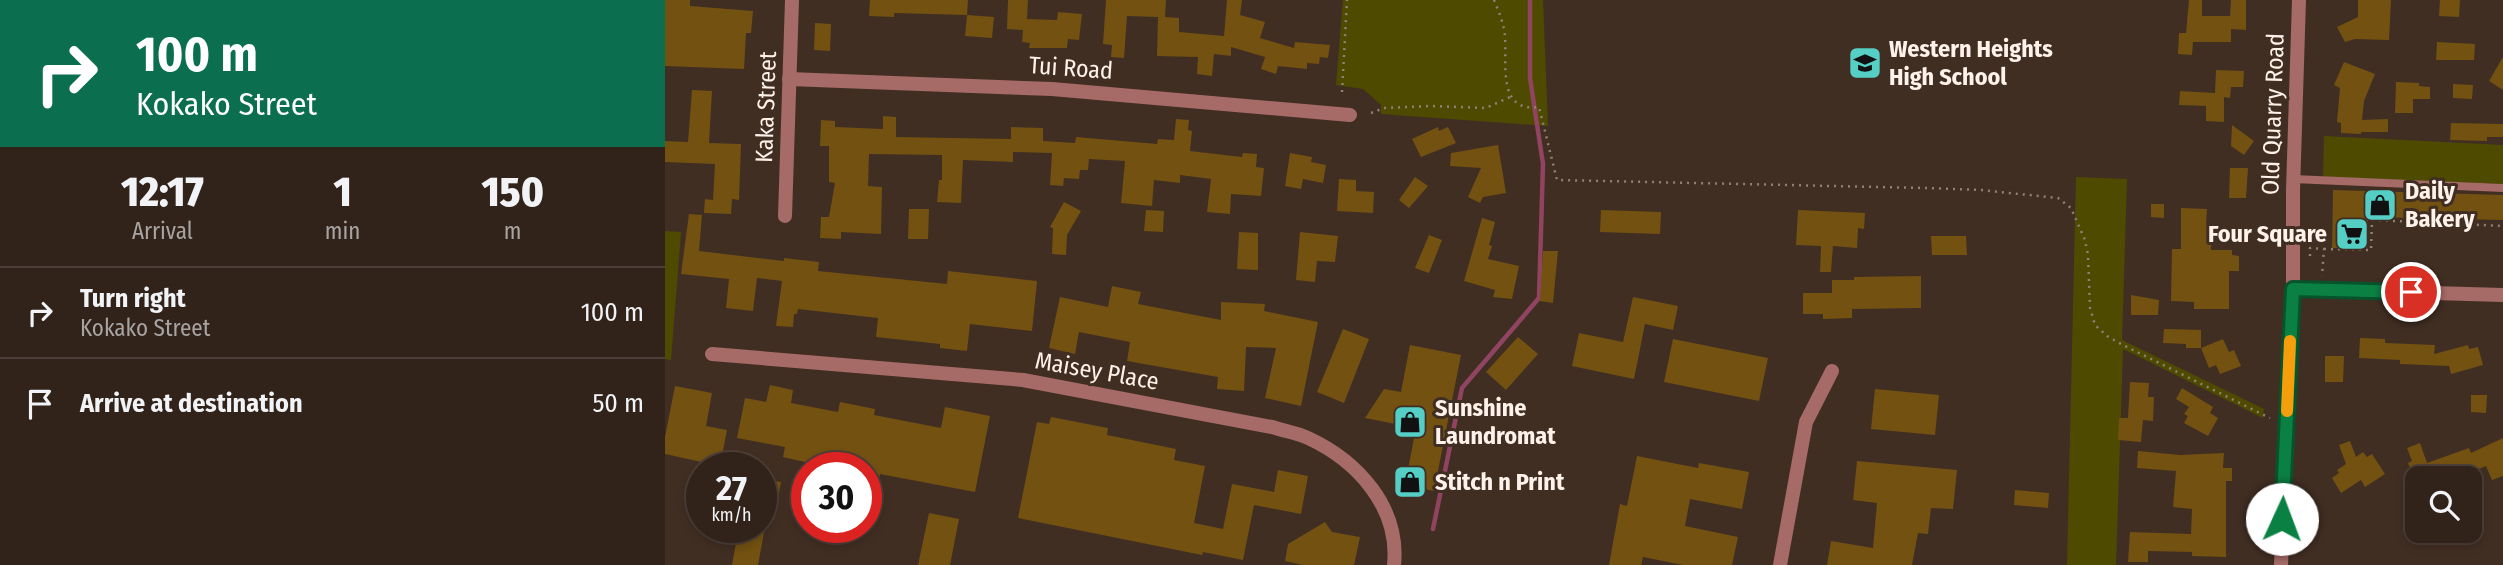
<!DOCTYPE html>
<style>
:root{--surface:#31221a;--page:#3d2f27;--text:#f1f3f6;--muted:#a8a4a2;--line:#4c3f39}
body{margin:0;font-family:"Fira Sans Condensed",sans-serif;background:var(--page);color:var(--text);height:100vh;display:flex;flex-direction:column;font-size:26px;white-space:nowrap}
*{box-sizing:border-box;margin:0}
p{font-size:23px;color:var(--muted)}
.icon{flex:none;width:38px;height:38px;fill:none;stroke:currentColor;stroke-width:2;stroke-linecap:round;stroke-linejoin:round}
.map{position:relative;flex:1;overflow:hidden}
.details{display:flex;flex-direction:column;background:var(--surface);width:665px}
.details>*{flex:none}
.guide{background:#0b6e4f;color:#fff;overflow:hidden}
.buttons{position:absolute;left:1740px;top:466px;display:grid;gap:14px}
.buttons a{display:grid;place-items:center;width:77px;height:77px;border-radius:14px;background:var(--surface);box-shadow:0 4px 10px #0003,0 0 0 2px var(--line);font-size:35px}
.speed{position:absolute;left:21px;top:452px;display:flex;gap:14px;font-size:35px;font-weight:700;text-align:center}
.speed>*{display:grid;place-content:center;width:91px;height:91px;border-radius:50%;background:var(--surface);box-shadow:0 4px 10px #0003,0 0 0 2px var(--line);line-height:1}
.speed small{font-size:18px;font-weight:400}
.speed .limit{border:10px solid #d22;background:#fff;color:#111}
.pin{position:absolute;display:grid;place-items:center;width:60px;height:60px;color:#fff;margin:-30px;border:4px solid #fff;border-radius:50%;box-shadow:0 2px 7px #0007}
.me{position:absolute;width:77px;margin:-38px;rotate:2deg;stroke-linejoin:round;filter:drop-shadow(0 0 5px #0008)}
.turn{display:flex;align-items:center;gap:24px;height:147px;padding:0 21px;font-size:32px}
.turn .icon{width:91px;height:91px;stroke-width:2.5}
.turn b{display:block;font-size:49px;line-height:60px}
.eta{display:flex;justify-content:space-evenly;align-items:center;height:119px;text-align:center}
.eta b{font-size:42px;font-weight:800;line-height:49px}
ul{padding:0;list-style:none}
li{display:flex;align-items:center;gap:21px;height:91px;padding:0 21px;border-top:2px solid var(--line)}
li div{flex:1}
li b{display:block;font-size:26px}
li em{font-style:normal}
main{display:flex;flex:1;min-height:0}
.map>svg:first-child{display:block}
</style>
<main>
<section class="details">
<div class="guide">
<div class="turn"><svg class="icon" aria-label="right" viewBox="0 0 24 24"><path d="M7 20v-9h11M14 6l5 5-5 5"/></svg><div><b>100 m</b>Kokako Street</div></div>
</div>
<div class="eta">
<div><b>12:17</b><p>Arrival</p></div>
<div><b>1</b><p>min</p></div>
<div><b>150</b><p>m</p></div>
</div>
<ul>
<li><svg class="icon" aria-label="right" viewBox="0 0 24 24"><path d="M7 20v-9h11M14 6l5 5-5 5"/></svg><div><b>Turn right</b><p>Kokako Street</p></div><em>100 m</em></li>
<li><svg class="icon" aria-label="arrive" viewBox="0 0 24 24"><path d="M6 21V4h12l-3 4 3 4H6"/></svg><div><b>Arrive at destination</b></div><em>50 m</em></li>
</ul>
</section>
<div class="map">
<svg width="1838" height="565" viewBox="0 0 1838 565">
<rect width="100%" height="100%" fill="#412e23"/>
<!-- green -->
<g fill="#4e4b00">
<polygon points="678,0 878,0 883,126 716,114 716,105 698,89 671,85"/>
<polygon points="1659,136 1838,145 1838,184 1658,177"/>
<polygon points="1411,177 1462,179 1457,340 1599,409 1598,418 1458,349 1451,565 1402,565"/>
<polygon points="0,231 16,232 6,360 0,359"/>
</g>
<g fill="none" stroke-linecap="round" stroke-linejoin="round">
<!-- stream -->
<polyline stroke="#914462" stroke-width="4.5" points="768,529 797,388 874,298 878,164 865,78 865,0"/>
</g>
<!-- building -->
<g fill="#725111">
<polygon points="0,0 25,0 25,6 88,11 86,33 81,33 79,69 0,66"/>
<polygon points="205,0 303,0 302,15 229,13 229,17 204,16"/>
<polygon points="343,0 363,0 362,19 392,20 393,12 417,14 414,40 403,39 402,48 364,48 365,43 357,42 358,30 342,29"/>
<polygon points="441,0 501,0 500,17 514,18 514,32 559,36 562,0 577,0 575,15 600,22 595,38 629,48 630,42 665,45 663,58 655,57 654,64 642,63 642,69 613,66 611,74 596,69 600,57 566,47 566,56 549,54 547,76 532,74 533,57 492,56 493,17 462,16 459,58 446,57 447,45 438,44"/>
<polygon points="1524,0 1537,0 1537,16 1565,16 1566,0 1581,0 1581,30 1566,29 1566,42 1528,42 1527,55 1513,54 1514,33 1521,33"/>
<polygon points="1693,0 1726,0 1724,40 1690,39 1680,42 1672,27 1693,17"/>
<polygon points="1775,0 1795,0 1794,17 1774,16"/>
<polygon points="302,15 329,17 327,38 300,36"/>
<polygon points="150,23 166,24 165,51 149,50"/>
<polygon points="1772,42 1810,44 1809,60 1771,60"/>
<polygon points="1838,57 1838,90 1824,81"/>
<polygon points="1679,62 1710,74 1699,101 1697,120 1723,119 1723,132 1696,132 1696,134 1676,133 1676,123 1672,122 1675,88 1669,85"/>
<polygon points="1551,70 1579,71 1578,87 1566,87 1565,98 1559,97 1559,122 1541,121 1541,106 1514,105 1515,91 1550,93"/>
<polygon points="1731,82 1754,83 1754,86 1765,87 1765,99 1748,99 1748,113 1730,113"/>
<polygon points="1788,84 1808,85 1807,99 1788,98"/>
<polygon points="27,90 47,91 44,143 76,144 74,200 67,199 66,214 39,213 40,199 48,200 50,164 0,162 0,141 23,142"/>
<polygon points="218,116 231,117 231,137 346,139 346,127 378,128 378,141 410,143 411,137 492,144 493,139 509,140 511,119 524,120 523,130 527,131 525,151 577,157 578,153 592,154 591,167 599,168 596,196 566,194 565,214 542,212 546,179 515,175 515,183 489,180 487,206 456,203 460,161 424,159 423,170 415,170 414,179 399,178 398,186 385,185 387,153 348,152 348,162 298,160 296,203 272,202 274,180 277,180 277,155 204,154 203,186 217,187 216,234 176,232 176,239 155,238 156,217 164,217 170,183 164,182 164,146 155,146 156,120 170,121 170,127 218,129"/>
<polygon points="1786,123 1838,124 1838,137 1822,137 1822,141 1785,140"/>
<polygon points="1567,125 1589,141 1579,155 1566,146"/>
<polygon points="773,127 774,131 783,127 791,143 756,157 747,139"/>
<polygon points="833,145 841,193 818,197 815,203 803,197 816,168 785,166 786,153"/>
<polygon points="625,153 647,157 646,162 661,165 658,183 638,179 636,189 620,186"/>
<polygon points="1565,168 1583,168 1581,198 1564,198"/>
<polygon points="750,177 763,186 744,208 734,200"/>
<polygon points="674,179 691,180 691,191 709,192 708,213 672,211"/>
<polygon points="1668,190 1838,195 1838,220 1703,217 1702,248 1667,248"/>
<polygon points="399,202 416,211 402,235 401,255 387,254 388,228 385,227"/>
<polygon points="1486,204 1499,204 1499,218 1486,217"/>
<polygon points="1516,208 1542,209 1541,225 1547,225 1546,250 1567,250 1567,255 1574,256 1574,271 1564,271 1564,309 1529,309 1529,302 1506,301 1507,249 1516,249"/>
<polygon points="244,209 264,209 263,239 243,239"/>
<polygon points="481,210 499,211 498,232 479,231"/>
<polygon points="936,210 996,212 995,234 935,232"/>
<polygon points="1133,210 1200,213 1199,229 1193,228 1192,248 1168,246 1166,272 1155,272 1156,246 1131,245"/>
<polygon points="24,214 37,215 34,251 119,261 119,258 154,262 153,271 282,284 283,271 372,281 367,331 305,324 302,351 275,348 275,344 211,337 213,318 133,309 132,314 129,314 128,327 111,326 117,281 92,278 88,311 61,308 64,279 16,274"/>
<polygon points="817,218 830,222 824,245 827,246 823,259 854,266 847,299 828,297 830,290 799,281"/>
<polygon points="574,232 593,233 593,270 572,269"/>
<polygon points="635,232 673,236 670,262 652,261 650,282 631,280"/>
<polygon points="764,235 777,240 764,273 750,268"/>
<polygon points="1266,236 1301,236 1302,255 1267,255"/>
<polygon points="878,251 893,251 888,303 875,301"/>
<polygon points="1256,276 1256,308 1187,309 1187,318 1158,319 1158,314 1138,314 1138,293 1167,293 1167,280 1189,280 1189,277"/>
<polygon points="447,286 476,292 473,304 556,320 556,302 600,304 599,311 653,322 636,406 600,398 611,348 581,347 579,391 552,389 553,377 462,361 465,342 414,332 410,354 384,348 395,297 443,307"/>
<polygon points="1466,295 1494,300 1493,315 1466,315"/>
<polygon points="968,297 1013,306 1008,330 980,324 969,379 907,366 914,333 958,342"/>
<polygon points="678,329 704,339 679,403 652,392"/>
<polygon points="1499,329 1536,330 1536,348 1521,348 1521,344 1498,343"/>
<polygon points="853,337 873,354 841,390 821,372"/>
<polygon points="1695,338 1720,339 1720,343 1770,345 1769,354 1803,345 1804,349 1813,347 1818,365 1786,374 1784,366 1735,364 1735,360 1694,358"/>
<polygon points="1008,339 1103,358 1094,401 999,382"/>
<polygon points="1558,339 1564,352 1569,350 1576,366 1555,374 1551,365 1544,368 1536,348"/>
<polygon points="745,345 796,355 769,491 740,485 751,428 700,418 719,389 736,392"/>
<polygon points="1660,356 1679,356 1678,382 1660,382"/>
<polygon points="1465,382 1484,383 1483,397 1489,397 1488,421 1478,420 1476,442 1453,440 1454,418 1463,418"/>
<polygon points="105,385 128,390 126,403 173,412 175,402 210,409 209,415 276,428 280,407 325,416 310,492 215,474 207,514 201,513 201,467 162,467 118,457 120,447 72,438 80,398 101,402"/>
<polygon points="10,386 47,393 41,426 62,430 55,466 0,454 0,437"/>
<polygon points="1517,388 1548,407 1545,413 1553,418 1543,436 1519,423 1523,416 1519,414 1524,407 1511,399"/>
<polygon points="1210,389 1274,395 1270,435 1206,429"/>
<polygon points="1806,395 1822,395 1821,413 1806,412"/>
<polygon points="386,417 443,428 442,435 511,449 509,460 540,466 529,523 558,529 567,484 609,492 613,470 643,476 636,514 589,505 578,560 538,552 537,555 353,518 372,422 384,424"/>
<polygon points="1838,438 1838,476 1827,480 1821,466 1791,478 1749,478 1743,463 1747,461 1742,448 1755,443 1762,463 1804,448 1806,453"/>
<polygon points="1685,441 1691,457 1698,452 1702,457 1707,454 1720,474 1700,487 1696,480 1676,493 1667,478 1674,473 1672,470 1681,464 1674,445"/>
<polygon points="1473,451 1515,455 1559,453 1558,468 1567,468 1567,481 1561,481 1561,557 1527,556 1527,552 1483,551 1483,562 1463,562 1465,532 1526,534 1527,509 1508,507 1511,471 1472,468"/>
<polygon points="972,456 1033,468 1034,463 1084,472 1077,509 1025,499 1020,526 1073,537 1067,565 1018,565 978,557 976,565 944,565 955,504 962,506"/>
<polygon points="1192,461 1292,470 1288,509 1266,508 1263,534 1253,533 1247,565 1162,565 1166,541 1208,548 1212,503 1188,500"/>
<polygon points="96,479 116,482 109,520 96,517"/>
<polygon points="1350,490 1384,493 1383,508 1349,505"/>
<polygon points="264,513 294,519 285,565 253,565"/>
<polygon points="660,522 667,532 695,537 689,565 638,565 620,561 623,544"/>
<polygon points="74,527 100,527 93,565 67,565"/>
</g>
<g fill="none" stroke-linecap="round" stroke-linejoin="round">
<!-- path -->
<g stroke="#908076" stroke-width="2.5" stroke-dasharray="2 5" stroke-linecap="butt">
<path d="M 829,0 C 834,12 839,24 840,37 C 842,64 832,113 874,107 L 892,180 L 1259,188 L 1315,190 L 1393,198 L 1406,208 L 1420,240 L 1423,255 L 1425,308 L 1430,325 L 1442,336 L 1458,345 L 1605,418"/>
<polyline points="677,92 682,0"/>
<polyline points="706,113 719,108 765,106 821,108 845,97"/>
<polyline points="1659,249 1706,250 1707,220 1838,226"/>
<polyline points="1645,256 1645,248 1659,249 1657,276"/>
</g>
<!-- lane -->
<polyline stroke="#a66b67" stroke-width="8" points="1628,179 1838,188"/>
<!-- street -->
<g stroke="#a66b67" stroke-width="14">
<polyline points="124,79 387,89 685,115"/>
<polyline points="120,216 127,0"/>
<polyline points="1628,289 1838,295"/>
<path d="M 47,354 L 358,380 L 607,427 C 619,431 632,433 643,438 C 693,461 735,508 729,565"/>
<polyline points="1115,565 1141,422 1167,371"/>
<polyline points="1616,565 1628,289 1628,190 1634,0"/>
</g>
</g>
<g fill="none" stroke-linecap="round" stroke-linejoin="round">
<defs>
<polyline id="route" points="1617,519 1628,289 1746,292"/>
</defs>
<!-- route casing -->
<use href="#route" stroke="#07532c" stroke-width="18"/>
<!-- route -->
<use href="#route" stroke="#0b8043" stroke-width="12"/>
<!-- slow -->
<polyline stroke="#f59e0b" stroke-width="12" points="1622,411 1625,341"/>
</g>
<!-- icons -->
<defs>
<symbol id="school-square" viewBox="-11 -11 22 22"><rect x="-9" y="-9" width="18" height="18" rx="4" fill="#55cec6" stroke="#412e23"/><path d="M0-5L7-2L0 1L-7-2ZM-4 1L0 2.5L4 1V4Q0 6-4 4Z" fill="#111"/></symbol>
<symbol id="shop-square" viewBox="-11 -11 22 22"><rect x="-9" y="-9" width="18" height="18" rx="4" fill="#55cec6" stroke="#412e23"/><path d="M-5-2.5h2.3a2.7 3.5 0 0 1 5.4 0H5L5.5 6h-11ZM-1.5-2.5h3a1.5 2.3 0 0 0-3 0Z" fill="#111"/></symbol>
<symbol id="supermarket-square" viewBox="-11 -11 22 22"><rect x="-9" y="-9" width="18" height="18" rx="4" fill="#55cec6" stroke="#412e23"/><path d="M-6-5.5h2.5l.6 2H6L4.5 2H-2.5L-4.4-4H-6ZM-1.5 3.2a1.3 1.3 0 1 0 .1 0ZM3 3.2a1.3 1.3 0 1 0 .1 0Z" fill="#111"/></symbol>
</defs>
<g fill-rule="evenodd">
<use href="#school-square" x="1181" y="44" width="38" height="38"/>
<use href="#shop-square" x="1696" y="186" width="38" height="38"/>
<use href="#supermarket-square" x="1668" y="215" width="38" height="38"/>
<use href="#shop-square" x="726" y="403" width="38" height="38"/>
<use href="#shop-square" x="726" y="463" width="38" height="38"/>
</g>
<g text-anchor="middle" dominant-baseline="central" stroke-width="6" stroke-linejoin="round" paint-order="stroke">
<!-- poi labels -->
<g font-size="24" font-weight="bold" fill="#fef2ea" stroke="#412e23" text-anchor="start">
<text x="1224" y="49">Western Heights<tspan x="1224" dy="28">High School</tspan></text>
<text x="1740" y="191">Daily<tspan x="1740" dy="28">Bakery</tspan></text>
<text x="1662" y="234" text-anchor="end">Four Square</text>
<text x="770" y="408">Sunshine<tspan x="770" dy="28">Laundromat</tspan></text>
<text x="770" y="482">Stitch n Print</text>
</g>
<!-- street labels -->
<g font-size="24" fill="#fef2ea" stroke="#412e23">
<text transform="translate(406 68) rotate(4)">Tui Road</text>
<text transform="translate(101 107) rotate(-88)">Kaka Street</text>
<text transform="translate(1608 114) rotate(-88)">Old Quarry Road</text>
<text transform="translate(432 371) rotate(10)">Maisey Place</text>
</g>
</g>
</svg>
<div class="buttons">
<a><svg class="icon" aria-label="search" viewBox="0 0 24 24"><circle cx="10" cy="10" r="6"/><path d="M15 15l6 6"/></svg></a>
</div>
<div class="speed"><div>27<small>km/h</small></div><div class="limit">30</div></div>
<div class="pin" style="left:1746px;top:292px;background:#d93025"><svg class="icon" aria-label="arrive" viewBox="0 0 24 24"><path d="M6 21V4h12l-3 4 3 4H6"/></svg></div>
<svg class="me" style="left:1617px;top:519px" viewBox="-20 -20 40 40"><circle r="19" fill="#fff"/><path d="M0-13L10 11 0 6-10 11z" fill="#0b8043"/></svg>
</div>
</main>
